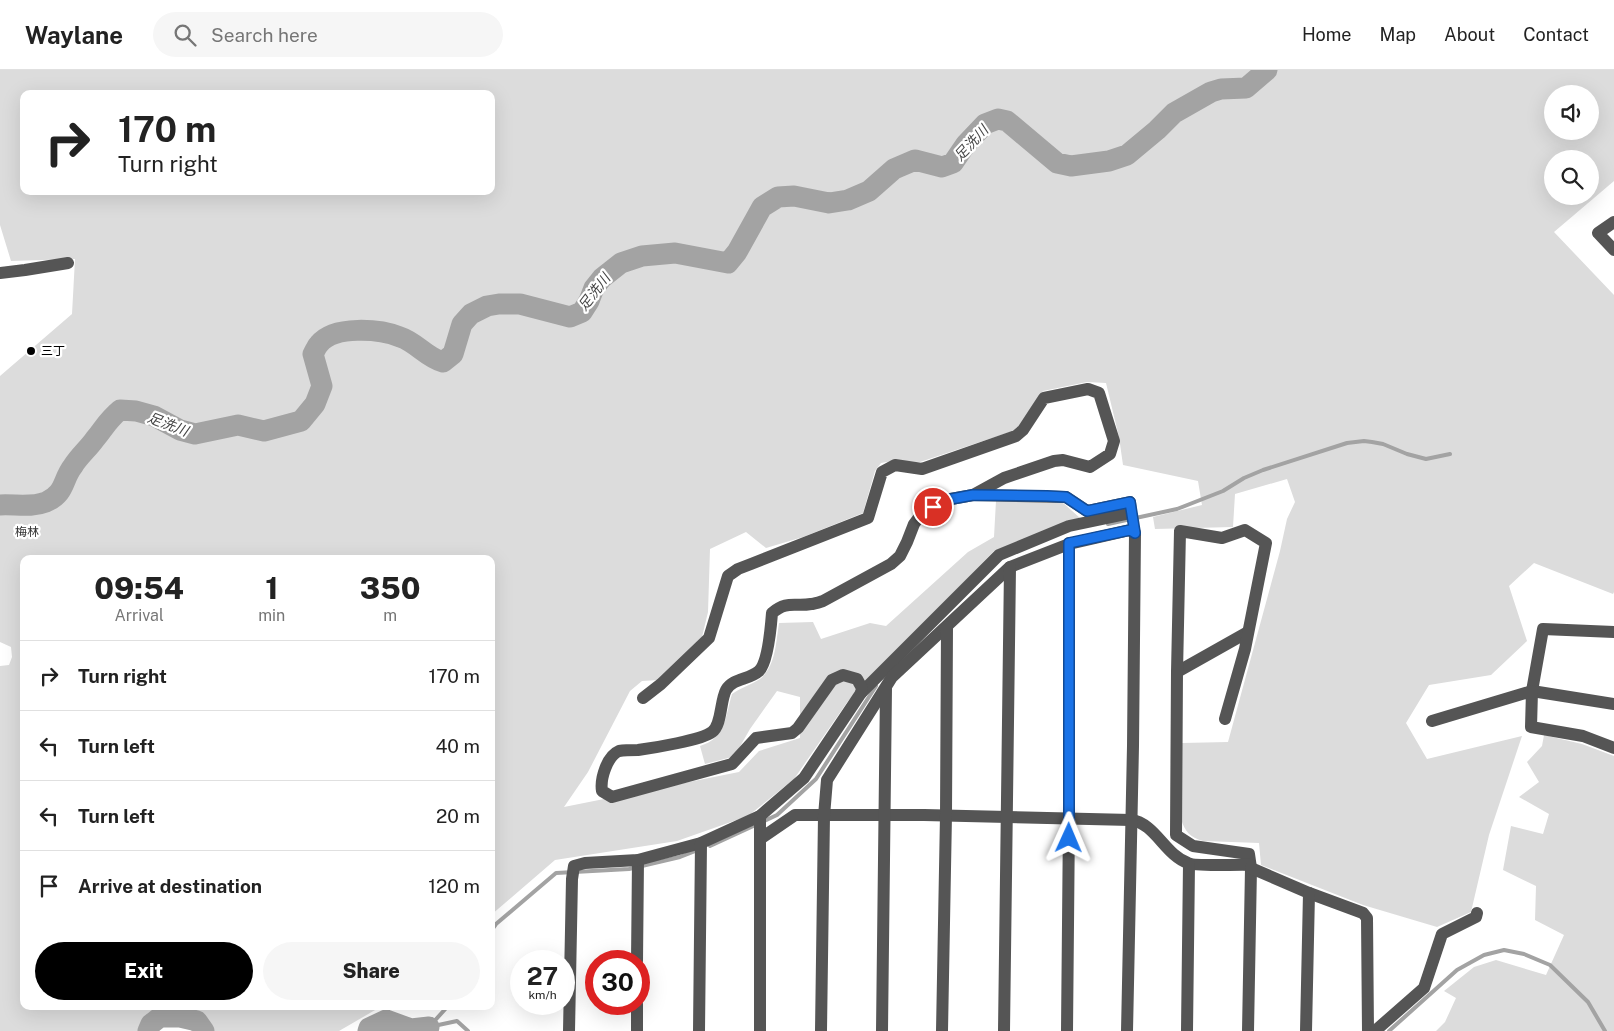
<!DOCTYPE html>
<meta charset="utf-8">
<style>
:root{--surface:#fff;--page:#f6f6f6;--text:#222;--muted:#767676;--line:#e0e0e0;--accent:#000}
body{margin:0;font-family:"Public Sans","Noto Sans JP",sans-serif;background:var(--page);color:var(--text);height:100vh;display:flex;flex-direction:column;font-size:19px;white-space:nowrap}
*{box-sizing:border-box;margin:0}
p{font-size:16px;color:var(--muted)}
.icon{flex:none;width:28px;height:28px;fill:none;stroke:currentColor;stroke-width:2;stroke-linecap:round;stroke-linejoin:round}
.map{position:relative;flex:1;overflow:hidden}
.details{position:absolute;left:20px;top:485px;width:475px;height:455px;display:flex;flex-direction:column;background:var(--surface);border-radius:10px;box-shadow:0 5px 20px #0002}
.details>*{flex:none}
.hud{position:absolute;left:20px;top:20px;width:475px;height:105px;border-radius:10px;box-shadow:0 5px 20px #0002;background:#fff;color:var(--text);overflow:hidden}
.fabs{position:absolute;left:1544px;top:15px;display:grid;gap:10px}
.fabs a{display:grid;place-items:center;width:55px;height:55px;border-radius:50%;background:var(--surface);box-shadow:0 5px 20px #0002;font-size:25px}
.speed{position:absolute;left:510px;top:880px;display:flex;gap:10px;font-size:25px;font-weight:700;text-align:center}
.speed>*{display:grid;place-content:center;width:65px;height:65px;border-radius:50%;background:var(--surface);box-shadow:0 5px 20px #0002;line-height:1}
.speed small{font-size:12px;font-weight:400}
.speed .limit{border:8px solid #d22;background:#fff;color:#111}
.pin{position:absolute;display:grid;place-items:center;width:42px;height:42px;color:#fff;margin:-21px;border:2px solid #fff;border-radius:50%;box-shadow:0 1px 5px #0007}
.me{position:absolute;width:55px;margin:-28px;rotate:1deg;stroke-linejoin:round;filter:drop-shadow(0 0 4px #0008)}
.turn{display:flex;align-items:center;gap:18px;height:105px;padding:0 15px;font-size:22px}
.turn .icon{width:65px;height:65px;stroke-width:2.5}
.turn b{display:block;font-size:35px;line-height:42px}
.eta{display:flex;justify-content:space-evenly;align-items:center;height:85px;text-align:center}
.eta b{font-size:30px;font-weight:800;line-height:35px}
.primary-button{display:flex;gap:10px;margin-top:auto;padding:10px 15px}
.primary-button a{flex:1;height:58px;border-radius:30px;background:var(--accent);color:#fff;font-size:20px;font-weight:800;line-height:58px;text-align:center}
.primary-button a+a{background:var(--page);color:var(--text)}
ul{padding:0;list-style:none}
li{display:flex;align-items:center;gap:15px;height:70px;padding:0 15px;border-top:1px solid var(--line)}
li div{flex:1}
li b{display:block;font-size:19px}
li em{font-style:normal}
header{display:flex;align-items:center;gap:30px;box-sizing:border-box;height:70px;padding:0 25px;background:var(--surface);border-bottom:1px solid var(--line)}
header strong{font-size:24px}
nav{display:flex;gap:28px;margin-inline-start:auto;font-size:18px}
.search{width:350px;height:45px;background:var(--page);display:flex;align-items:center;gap:12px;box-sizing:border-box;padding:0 18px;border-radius:28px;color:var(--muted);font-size:19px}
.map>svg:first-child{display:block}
</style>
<header>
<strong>Waylane</strong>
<div class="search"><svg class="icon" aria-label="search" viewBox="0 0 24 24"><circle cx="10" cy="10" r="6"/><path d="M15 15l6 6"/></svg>Search here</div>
<nav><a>Home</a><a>Map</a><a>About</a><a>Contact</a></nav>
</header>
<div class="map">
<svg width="1614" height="961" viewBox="0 0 1614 961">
<rect width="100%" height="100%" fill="#fff"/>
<!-- green -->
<g fill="#dcdcdc" fill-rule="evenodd">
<path d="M 0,0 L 1614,0 L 1614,111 L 1554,162 L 1614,225 L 1614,522 L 1613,524 L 1534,493 L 1509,516 L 1527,571 L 1491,605 L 1429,615 L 1406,653 L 1427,689 L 1522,666 L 1489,765 L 1471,842 L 1437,857 L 1363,835 L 1261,795 L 1259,773 L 1203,771 C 1190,767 1185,762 1181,749 L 1182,673 L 1228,672 L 1280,481 L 1287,449 L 1295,432 L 1287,409 L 1235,424 L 1233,457 L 1155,459 L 1153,447 L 1202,435 L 1198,411 L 1123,395 L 1119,367 L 1106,313 L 1087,312 L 1043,321 L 1016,360 L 920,392 L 892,391 L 881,393 L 875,401 L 863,443 L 803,467 L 766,478 L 746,462 L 710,479 L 708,542 L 702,567 L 659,610 L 642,611 L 630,621 L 588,702 L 564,737 L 739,702 L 759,681 L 800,668 L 800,627 L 777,621 L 750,659 L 738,680 L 732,687 L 705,694 L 700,676 C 726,668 725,647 732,624 C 740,618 751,615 760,609 C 776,596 776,571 779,553 L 813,552 L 821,569 L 870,553 L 886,556 L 968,482 L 994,467 L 996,431 L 1062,432 L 1080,448 L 994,481 L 848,631 L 794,709 L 748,746 L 677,771 L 555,790 L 491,845 L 491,489 L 24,489 L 24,936 L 168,936 L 148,943 L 139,961 L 0,961 L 0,596 L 9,595 L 12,587 L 11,577 L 0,572 L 0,306 L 72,244 L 75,189 L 11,191 L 0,155 ZM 24,24 L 491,24 L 491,121 L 24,121 ZM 1552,24 L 1590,24 L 1590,61 L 1552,61 ZM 1552,89 L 1590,89 L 1590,126 L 1552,126 Z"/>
<polygon points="1544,665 1582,674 1614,686 1614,961 1436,961 1445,952 1456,928 1444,921 1474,897 1496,890 1546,905 1564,865 1535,850 1536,816 1503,800 1511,756 1543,764 1549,744 1519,727 1539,712 1527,692 1542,676"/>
<path d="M 179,936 L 382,936 L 339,961 L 212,961 C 209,945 193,941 179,936 Z"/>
</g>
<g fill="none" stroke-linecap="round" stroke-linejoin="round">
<!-- stream -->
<g stroke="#a3a3a3" stroke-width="4">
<polyline points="1108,454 1177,439 1223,421 1244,408 1263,400 1347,373 1364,371 1372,372 1383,374 1407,384 1426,389 1450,384"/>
<polyline points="710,776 777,745 816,709 876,616"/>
<polyline points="491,861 496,854 556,803 629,799 680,787 698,780"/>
<polyline points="429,957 457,951 468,961"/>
<polyline points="429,957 448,936"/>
<polyline points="1389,961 1457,900 1484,885 1504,880 1524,884 1550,895 1588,932 1605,961"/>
</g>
<!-- river -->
<g stroke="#a3a3a3" stroke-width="21">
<path d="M 0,435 C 15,434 31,438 46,432 C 66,423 62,410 73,396 C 79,386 88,379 95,369 C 105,357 107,351 120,340 L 136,341 L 154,346 L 180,360 L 195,364 L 238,355 L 264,361 L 301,351 L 315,334 L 322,316 L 313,284 C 315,281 316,277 319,274 C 334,255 380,259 400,267 C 416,272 427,288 443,292 L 453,284 L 462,254 L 471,244 L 487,236 L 499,234 L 520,234 L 570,247 L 582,242 L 589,231 L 594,218 L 602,208 L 621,193 L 642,186 L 675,183 L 728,193 L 737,182 L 762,137 L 778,127 L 794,126 L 829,133 L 848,130 L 869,121 L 894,99 L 915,90 L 942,97 L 953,93 L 966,74 L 985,54 L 998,49 L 1007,51 L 1057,93 L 1071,96 L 1109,91 L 1127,85 L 1157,60 L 1174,43 L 1211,22 L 1221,19 L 1246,18 L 1267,0"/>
<polyline points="148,961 151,954 160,947 180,947 197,951 204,961"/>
<polyline points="368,961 369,958 386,950 411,959 429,957"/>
</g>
<!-- minor -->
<g stroke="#555" stroke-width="12">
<polyline points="1614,152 1598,163 1614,180"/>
<polyline points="0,203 25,200 68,193"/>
<polyline points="1614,562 1543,559 1532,621 1614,634"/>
<polyline points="1177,602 1248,562"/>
<polyline points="861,623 999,485 1069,456 1131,443 1130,432 1087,441 1066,427 973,425"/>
<polyline points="1225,649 1245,579 1266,473 1245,460 1222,468 1180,461 1177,602 1176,765 1193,776 1249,784 1251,798 1248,961"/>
<polyline points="1432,651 1532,621 1531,657 1583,666 1614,678"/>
<path d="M 760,769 L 795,745 L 924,745 L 1131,750 C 1155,753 1165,785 1188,793 C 1196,797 1239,794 1250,795"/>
<polyline points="1251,798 1309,823 1363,843 1367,848 1368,961"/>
<polyline points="637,891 638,790"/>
<path d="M 569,961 L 572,809 L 574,796 L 585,793 L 638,790 L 701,773 L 760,746 L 804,708 L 861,623 L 862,618 L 857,609 L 843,605 L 832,610 L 798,658 L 792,663 L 756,668 L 732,694 L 612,727 L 602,721 C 600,709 607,686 619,681 C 625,680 633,680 638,680 C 653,678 702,670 712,662 C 722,655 720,631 726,620 C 733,608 749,610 759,601 C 768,592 771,556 772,543 C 787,530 795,537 811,534 C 815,534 820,532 823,531 L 891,494 L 900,486 L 907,472 L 914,454 L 923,442 L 933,437 L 951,429 L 973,425 L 1004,408 L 1054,391 L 1063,390 L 1090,397 L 1110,384 L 1114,371 L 1099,323 L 1088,319 L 1044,328 L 1023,360 L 1016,366 L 922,399 L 895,395 L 882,402 L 868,448 L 751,494 L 738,499 L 728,506 L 709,568 L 661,614 L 643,628"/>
<polyline points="637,961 637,934"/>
<polyline points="699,961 701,773"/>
<polyline points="760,961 760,746"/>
<polyline points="821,961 824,746 827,710 892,607 1010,497 1069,474 1130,460 1135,463 1133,676 1127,961"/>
<polyline points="882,961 886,618"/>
<polyline points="942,961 946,745 947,557"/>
<polyline points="1004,961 1010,497"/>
<polyline points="1067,961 1069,748 1069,473"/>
<polyline points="1187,961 1189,794"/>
<polyline points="1306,961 1309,823"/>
<polyline points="1375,961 1424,918 1442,864 1476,847 1477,843"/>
</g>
</g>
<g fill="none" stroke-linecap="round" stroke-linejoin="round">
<defs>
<polyline id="route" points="933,437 951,429 973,425 1047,426 1066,427 1087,441 1130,432 1135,463 1130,460 1069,473 1069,768"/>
</defs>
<!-- route casing -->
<use href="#route" stroke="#114b97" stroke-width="12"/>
<!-- route -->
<use href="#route" stroke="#1a73e8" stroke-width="9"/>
</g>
<!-- markers -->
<circle fill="#000" stroke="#fff" stroke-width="2" cx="31" cy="281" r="5"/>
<g text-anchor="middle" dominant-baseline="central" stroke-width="4.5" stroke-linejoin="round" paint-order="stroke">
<!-- poi labels -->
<g font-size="12" fill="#000" stroke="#fff" text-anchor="start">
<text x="41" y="281">三丁</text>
</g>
<!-- park labels -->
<g font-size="12" fill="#333" stroke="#fff">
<text x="27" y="462">梅林</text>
</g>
<!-- water labels -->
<g font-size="14" font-style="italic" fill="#444" stroke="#fff">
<text transform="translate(971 73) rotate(-47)">足洗川</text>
<text transform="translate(594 222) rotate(-52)">足洗川</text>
<text transform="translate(168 354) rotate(21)">足洗川</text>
</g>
</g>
</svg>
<div class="fabs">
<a><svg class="icon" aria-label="sound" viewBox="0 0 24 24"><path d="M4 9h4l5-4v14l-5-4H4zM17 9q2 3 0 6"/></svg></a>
<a><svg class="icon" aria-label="search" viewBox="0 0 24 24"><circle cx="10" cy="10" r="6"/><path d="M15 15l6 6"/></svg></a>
</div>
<div class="speed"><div>27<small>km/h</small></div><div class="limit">30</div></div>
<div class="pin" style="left:933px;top:437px;background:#d93025"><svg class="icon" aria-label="arrive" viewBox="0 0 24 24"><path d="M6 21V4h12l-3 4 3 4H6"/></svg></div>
<svg class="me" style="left:1069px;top:768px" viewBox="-20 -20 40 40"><path d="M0-17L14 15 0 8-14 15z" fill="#1a73e8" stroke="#fff" stroke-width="4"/></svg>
<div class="hud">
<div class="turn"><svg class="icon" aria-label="right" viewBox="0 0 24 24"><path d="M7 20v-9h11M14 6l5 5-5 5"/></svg><div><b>170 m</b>Turn right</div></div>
</div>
<section class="details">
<div class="eta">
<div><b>09:54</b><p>Arrival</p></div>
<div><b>1</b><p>min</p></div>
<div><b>350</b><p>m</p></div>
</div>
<ul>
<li><svg class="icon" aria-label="right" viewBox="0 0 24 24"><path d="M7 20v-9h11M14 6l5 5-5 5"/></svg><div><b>Turn right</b></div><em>170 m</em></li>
<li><svg class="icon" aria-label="left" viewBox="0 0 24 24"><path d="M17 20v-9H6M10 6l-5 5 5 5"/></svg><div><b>Turn left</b></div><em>40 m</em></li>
<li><svg class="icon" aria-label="left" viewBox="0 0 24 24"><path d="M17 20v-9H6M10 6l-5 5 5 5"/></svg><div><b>Turn left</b></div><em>20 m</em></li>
<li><svg class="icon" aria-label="arrive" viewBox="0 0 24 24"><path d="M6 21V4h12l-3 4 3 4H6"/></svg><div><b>Arrive at destination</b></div><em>120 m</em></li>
</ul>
<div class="primary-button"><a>Exit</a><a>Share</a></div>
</section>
</div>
